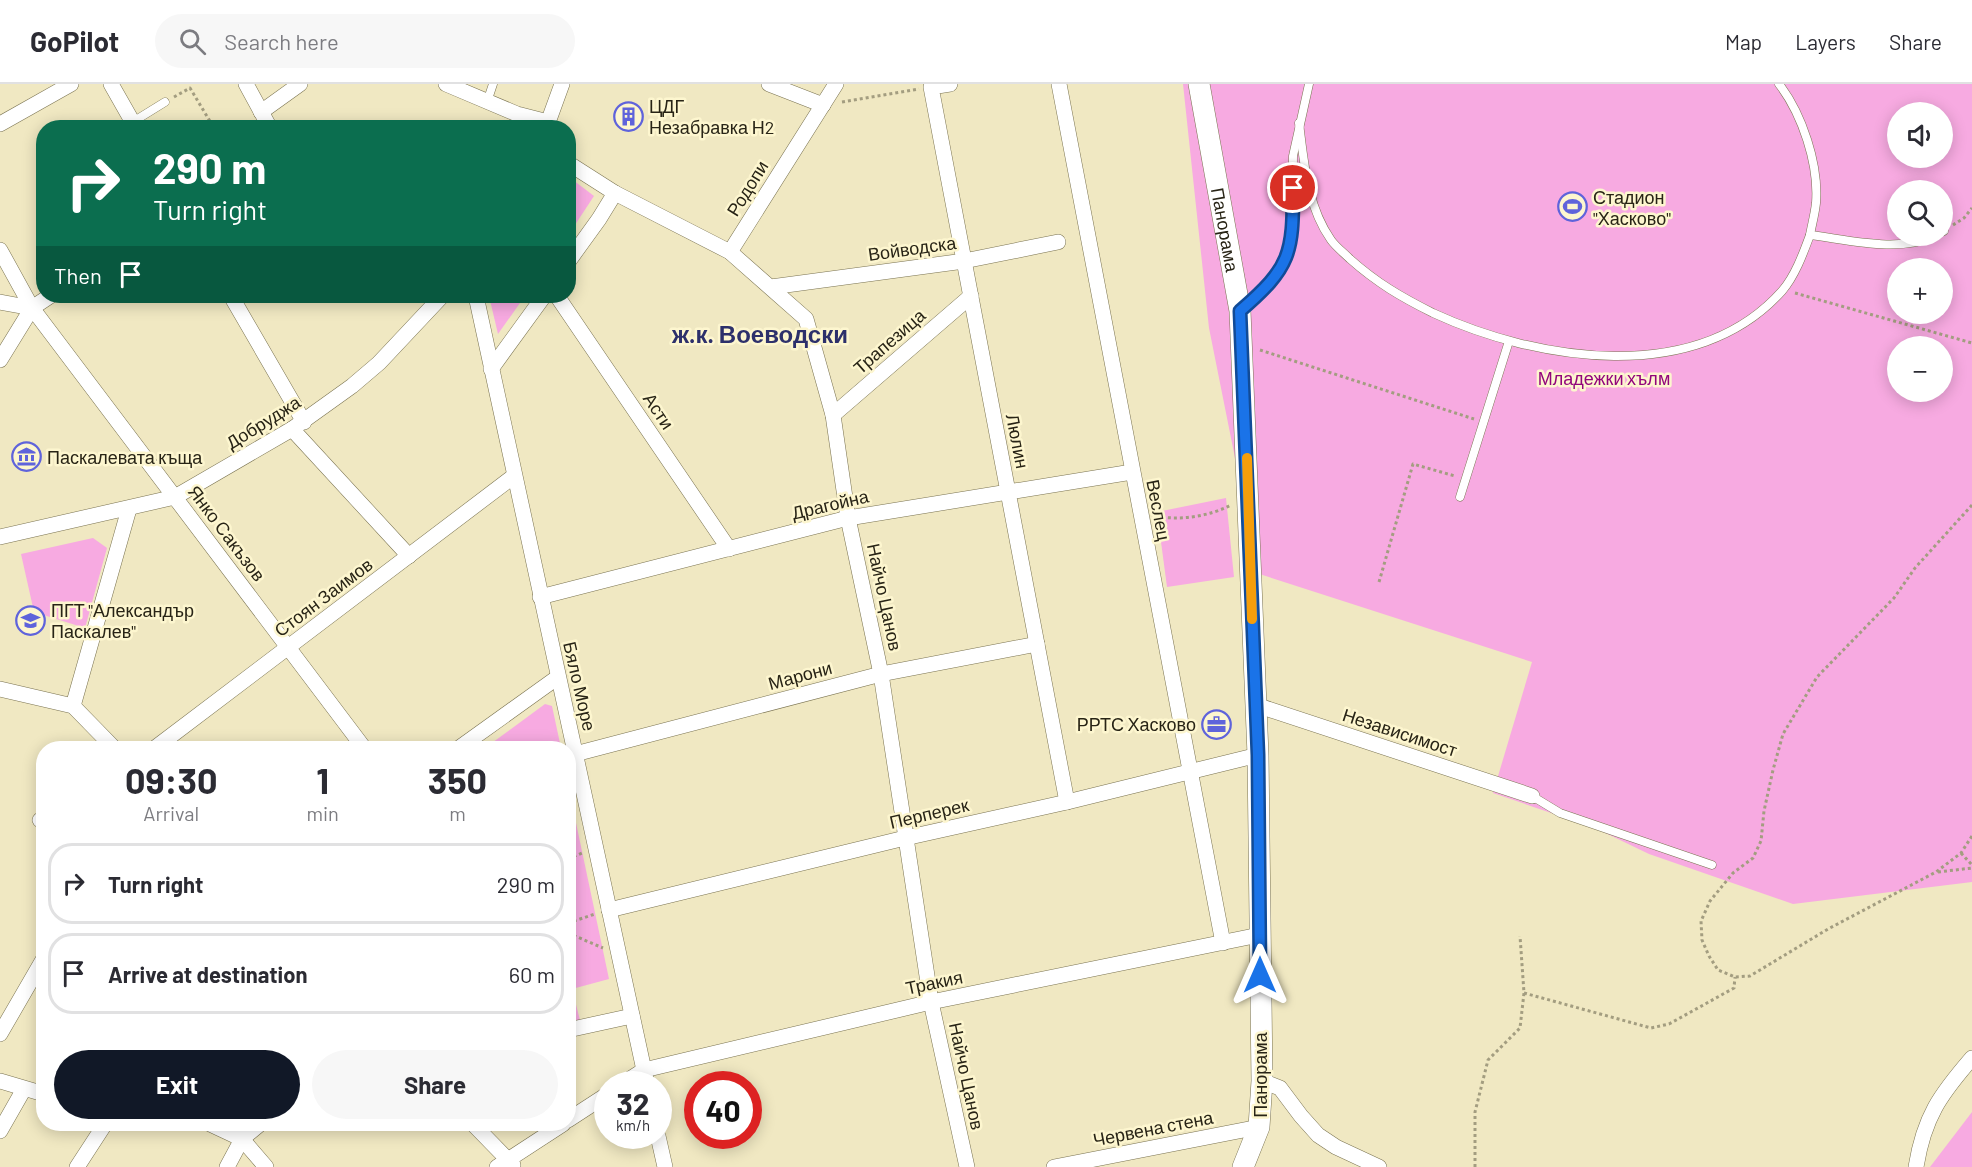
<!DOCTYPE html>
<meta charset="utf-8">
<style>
:root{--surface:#fff;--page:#f7f7f7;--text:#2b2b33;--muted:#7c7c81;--line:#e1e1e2;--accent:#111827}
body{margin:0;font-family:Barlow,sans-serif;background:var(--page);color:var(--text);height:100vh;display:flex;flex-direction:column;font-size:22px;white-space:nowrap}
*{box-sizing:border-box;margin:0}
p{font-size:20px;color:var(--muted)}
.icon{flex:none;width:33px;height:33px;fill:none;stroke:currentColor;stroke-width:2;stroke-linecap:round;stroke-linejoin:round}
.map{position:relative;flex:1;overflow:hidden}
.drawer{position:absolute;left:36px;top:657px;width:540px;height:390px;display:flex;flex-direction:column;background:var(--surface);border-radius:24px;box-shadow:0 3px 15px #0003}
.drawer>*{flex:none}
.top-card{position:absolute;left:36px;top:36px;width:540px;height:183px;border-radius:24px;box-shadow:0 3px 15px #0003;background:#0b6e4f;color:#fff;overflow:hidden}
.tools{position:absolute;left:1887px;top:18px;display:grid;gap:12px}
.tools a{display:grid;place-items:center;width:66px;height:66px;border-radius:50%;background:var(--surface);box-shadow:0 3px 15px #0003;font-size:30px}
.speed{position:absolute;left:594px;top:987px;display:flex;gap:12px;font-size:30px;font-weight:700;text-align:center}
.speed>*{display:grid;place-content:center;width:78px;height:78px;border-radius:50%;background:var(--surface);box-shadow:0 3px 15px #0003;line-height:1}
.speed small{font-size:15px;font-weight:400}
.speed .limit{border:9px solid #d22;background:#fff;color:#111}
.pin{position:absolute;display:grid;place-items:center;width:51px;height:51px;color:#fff;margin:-26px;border:3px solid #fff;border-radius:50%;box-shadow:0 2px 6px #0007}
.me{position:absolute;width:66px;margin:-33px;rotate:0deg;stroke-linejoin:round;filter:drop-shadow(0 0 4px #0008)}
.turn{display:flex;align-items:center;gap:21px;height:126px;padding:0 18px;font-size:27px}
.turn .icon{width:78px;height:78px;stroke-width:2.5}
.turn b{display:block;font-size:42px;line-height:51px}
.then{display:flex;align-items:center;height:57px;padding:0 18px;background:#0003;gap:12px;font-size:22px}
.eta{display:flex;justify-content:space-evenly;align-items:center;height:102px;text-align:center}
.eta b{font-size:36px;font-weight:700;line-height:42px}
.cta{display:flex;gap:12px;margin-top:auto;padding:12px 18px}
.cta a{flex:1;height:69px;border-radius:36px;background:var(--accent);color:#fff;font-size:24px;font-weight:700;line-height:69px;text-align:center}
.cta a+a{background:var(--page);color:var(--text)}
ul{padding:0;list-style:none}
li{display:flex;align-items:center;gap:18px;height:81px;margin:0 12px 9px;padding:0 6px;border:3px solid var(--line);border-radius:24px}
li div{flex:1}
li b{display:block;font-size:22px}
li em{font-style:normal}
header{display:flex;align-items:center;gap:36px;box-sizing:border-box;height:84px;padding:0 30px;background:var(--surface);border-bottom:2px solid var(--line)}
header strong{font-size:28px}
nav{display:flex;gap:33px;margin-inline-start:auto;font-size:21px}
.search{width:420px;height:54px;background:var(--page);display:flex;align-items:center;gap:15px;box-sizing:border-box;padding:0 21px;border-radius:33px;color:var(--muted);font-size:22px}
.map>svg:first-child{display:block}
</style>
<header>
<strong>GoPilot</strong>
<div class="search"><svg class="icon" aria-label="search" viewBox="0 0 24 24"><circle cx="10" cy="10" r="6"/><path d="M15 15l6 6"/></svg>Search here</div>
<nav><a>Map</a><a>Layers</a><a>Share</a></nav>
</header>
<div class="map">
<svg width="1972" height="1083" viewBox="0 0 1972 1083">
<rect width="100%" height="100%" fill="#f0e8c2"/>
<!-- green -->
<g fill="#f7aae1" fill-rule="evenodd">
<path d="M 1183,0 L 1972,0 L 1972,798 L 1793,820 L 1649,770 L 1595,744 L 1493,709 L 1532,578 L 1250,487 L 1249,460 L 1234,369 L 1209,244 ZM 1898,28 L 1942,28 L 1942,74 L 1898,74 ZM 1898,106 L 1942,106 L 1942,152 L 1898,152 ZM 1898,184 L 1942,184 L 1942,230 L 1898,230 ZM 1898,262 L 1942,262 L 1942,308 L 1898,308 Z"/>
<polygon points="569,93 594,112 569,150"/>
<polygon points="489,212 525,212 498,250"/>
<polygon points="1226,414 1234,493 1167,503 1157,428"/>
<polygon points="93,454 107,464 85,544 34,528 21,470"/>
<polygon points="545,620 552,622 561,664 485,664"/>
<polygon points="568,701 609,895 572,905 581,940 568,943"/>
<polygon points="1972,1028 1972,1083 1930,1083"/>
</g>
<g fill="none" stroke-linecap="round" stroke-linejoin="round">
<defs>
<g id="lane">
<path d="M 1779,0 C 1802,30 1819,80 1816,119 C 1815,129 1812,140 1810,151 C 1850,156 1898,169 1936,152"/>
<polyline points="487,18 493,0"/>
<path d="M 1299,39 C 1304,78 1307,122 1331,156 C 1336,163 1344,169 1350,175 C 1377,199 1401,213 1433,229 C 1537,277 1696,303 1782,207 C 1795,192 1803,170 1810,151"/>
<polyline points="123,44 165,18"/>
<polyline points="1942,148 1944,147"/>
<polyline points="1243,225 1267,204 1283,183 1292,158 1293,72 1309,0"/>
<polyline points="1460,413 1509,257"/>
<polyline points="1532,712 1560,729 1712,781"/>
</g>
<g id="street">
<polyline points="111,0 136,44"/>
<polyline points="246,0 270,44"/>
<polyline points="446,0 517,30 548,38"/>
<polyline points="769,0 823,21"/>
<polyline points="950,0 931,3 1067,718"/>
<polyline points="1059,0 1223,859"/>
<polyline points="261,28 300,0"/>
<polyline points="0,40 71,0"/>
<polyline points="546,44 562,0"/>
<polyline points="568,79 615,109 730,168 806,235 833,331 848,434 881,590 931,918 967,1083"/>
<polyline points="0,166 32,224 364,664"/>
<polyline points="730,168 836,0"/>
<polyline points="568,178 599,135 615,109"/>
<polyline points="771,203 964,177 1058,158"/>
<polyline points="231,212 304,338"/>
<polyline points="476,212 647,1000"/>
<polyline points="557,212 729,465"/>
<polyline points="0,218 32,224"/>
<polyline points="0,276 32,224 50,212"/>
<polyline points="491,285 544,212"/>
<polyline points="833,331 971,212"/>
<polyline points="292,345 409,472"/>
<polyline points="0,453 175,413 292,345 352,302 379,279 442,212"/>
<polyline points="540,513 848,434 1132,388"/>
<polyline points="0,605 73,622 114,664"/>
<polyline points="1256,621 1532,712"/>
<polyline points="73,622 129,425"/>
<polyline points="155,664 514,392"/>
<polyline points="459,664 558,593"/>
<polyline points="575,670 881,590 1037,560"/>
<polyline points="40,736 44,738"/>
<polyline points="609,826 905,754 1067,718 1258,671"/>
<polyline points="568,946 632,932"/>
<polyline points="0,950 44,874"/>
<polyline points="0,997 44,1010"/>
<polyline points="1262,997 1280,1004 1301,1032 1318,1051 1336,1063 1379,1083"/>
<polyline points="622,1000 644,986 931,918 1259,851"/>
<polyline points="568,1036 608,1010"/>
<polyline points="210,1040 242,1055 266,1083"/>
<polyline points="473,1040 513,1081"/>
<polyline points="0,1047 24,1005"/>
<polyline points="658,1052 665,1083"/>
<polyline points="77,1083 105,1040"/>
<polyline points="227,1083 242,1055 260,1040"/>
<polyline points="497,1083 563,1040"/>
<polyline points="1054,1083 1259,1043"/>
<path d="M 1916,1083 C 1924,1033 1940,1011 1972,974"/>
</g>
<g id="secondary">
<path id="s1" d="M 1199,0 L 1240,227 L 1258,671 L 1262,997 L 1259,1043 L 1243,1083"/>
</g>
</defs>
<!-- lane casing -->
<use href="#lane" stroke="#7a7351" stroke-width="9"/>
<!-- street casing -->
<use href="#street" stroke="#7a7351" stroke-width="16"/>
<!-- secondary casing -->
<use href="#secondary" stroke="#7a7351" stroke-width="22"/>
<!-- path -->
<g stroke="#a39d80" stroke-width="3" stroke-dasharray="3 3" stroke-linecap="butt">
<polyline points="174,13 190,4 214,44"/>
<polyline points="842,18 919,5"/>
<polyline points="1953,141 1964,134 1972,124"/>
<polyline points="1795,209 1972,259"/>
<polyline points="1260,266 1474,335"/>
<polyline points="1972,421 1915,484 1894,514 1817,593 1783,650 1773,686 1764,727 1761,757 1753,774 1733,789 1710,817 1701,837 1702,856 1709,872 1718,886 1735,893 1750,892 1828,845 1936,788 1961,769 1972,752"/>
<path d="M 1156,432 C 1180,437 1210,432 1231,421"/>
<polyline points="1379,498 1413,380 1455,392"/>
<polyline points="1961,769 1972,781"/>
<polyline points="568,775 582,769"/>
<polyline points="1938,788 1972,784"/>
<polyline points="568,839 595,830"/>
<polyline points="568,849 603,864"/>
<polyline points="1524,909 1651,944 1669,940 1734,904 1735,893"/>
<polyline points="1475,1083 1475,1028 1488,976 1520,944 1524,909 1520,852"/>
</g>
<!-- lane -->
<use href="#lane" stroke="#fff" stroke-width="8"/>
<!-- street -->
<use href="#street" stroke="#fff" stroke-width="15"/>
<!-- secondary -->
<use href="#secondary" stroke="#fff" stroke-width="21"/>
</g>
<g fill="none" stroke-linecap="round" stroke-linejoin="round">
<defs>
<path id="route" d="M 1260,891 L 1258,671 L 1240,227 C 1291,183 1293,170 1293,104"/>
</defs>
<!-- route casing -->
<use href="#route" stroke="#114b97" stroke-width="15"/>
<!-- route -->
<use href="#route" stroke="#1a73e8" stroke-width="10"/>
<!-- slow -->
<polyline stroke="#f59e0b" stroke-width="10" points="1247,374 1252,535"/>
</g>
<!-- icons -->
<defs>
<symbol id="building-ring" viewBox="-11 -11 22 22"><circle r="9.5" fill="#fdf6cf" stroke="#5f63db" stroke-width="1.5"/><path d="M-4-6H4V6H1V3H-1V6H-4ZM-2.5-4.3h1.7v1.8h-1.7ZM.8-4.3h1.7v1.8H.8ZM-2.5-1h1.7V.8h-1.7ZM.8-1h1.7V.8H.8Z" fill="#5f63db"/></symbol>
<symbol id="stadium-ring" viewBox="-11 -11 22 22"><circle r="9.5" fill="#fdf6cf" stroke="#5f63db" stroke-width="1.5"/><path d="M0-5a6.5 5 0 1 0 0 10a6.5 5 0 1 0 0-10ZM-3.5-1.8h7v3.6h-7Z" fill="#5f63db"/></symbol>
<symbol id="museum-ring" viewBox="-11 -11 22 22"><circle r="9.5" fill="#fdf6cf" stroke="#5f63db" stroke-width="1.5"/><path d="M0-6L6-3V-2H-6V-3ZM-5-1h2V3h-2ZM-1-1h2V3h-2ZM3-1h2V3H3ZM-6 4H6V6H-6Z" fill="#5f63db"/></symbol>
<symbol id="school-ring" viewBox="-11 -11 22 22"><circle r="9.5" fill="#fdf6cf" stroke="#5f63db" stroke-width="1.5"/><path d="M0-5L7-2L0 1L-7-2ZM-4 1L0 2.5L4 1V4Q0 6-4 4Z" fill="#5f63db"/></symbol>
<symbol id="office-ring" viewBox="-11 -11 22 22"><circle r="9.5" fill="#fdf6cf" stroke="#5f63db" stroke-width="1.5"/><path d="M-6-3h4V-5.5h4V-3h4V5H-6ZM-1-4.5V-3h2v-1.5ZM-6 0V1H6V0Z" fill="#5f63db"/></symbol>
</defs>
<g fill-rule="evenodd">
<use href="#building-ring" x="612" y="16" width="33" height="33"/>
<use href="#stadium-ring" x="1556" y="106" width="33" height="33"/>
<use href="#museum-ring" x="10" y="356" width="33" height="33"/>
<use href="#school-ring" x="14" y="520" width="33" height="33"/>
<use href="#office-ring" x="1200" y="624" width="33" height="33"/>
</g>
<g text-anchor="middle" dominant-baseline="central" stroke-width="5" stroke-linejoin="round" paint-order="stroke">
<!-- poi labels -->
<g font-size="18" fill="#282416" stroke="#fdf6cf" text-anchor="start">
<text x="649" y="22">ЦДГ<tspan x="649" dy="21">Незабравка Н2</tspan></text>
<text x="1593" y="113">Стадион<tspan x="1593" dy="21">"Хасково"</tspan></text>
<text x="47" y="373">Паскалевата къща</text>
<text x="51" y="526">ПГТ "Александър<tspan x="51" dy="21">Паскалев"</tspan></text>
<text x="1196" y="640" text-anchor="end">РРТС Хасково</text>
</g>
<!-- street labels -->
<g font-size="18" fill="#282416" stroke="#fdf6cf">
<text transform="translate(747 104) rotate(-58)">Родопи</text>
<text stroke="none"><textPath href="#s1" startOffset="148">Панорама</textPath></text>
<text transform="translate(912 164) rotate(-8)">Войводска</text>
<text transform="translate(889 257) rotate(-41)">Трапезица</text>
<text transform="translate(659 327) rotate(56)">Асти</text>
<text transform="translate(263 338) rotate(-32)">Добруджа</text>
<text transform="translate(1018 357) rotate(79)">Люлин</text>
<text transform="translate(830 420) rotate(-13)">Драгойна</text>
<text transform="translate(1159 426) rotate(79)">Веслец</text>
<text transform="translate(227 449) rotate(53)">Янко Сакъзов</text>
<text transform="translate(323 513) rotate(-37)">Стоян Заимов</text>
<text transform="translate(885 513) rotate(78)">Найчо Цанов</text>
<text transform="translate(800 591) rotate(-15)">Марони</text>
<text transform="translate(580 602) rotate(77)">Бяло Море</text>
<text transform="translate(1400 648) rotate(18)">Независимост</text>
<text transform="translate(929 729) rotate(-13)">Перперек</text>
<text transform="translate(934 898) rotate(-12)">Тракия</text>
<text transform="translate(1260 991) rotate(-90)">Панорама</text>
<text transform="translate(967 992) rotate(78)">Найчо Цанов</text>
<text transform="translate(1153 1044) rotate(-11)">Червена стена</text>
</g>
<!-- park labels -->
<g font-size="18" fill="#92047b" stroke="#fdf6cf">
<text x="1604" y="294">Младежки хълм</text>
</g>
<!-- district labels -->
<g font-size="24" font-weight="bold" fill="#2d306b" stroke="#fdf6cf">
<text x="760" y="249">ж.к. Воеводски</text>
</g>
</g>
</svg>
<div class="tools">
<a><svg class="icon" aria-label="sound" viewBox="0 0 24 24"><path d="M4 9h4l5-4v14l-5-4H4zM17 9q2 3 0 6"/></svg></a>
<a><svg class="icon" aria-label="search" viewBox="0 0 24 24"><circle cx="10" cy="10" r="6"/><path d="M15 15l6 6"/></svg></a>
<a>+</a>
<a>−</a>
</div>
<div class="speed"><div>32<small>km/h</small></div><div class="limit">40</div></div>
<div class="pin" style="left:1293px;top:104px;background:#d93025"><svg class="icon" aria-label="arrive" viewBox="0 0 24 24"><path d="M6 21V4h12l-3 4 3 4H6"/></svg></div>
<svg class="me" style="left:1260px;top:891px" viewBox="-20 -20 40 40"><path d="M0-17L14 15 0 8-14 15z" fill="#1a73e8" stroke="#fff" stroke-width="4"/></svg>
<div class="top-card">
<div class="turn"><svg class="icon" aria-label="right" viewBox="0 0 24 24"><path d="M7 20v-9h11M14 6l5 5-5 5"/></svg><div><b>290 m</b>Turn right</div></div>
<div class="then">Then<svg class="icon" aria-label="arrive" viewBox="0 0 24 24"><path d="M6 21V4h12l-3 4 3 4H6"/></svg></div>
</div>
<section class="drawer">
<div class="eta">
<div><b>09:30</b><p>Arrival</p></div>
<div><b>1</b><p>min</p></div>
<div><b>350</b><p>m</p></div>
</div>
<ul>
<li><svg class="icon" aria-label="right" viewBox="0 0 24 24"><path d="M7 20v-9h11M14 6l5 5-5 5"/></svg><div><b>Turn right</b></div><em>290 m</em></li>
<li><svg class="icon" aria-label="arrive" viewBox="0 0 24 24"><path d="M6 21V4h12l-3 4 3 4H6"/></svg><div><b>Arrive at destination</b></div><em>60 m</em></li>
</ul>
<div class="cta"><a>Exit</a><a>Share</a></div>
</section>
</div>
